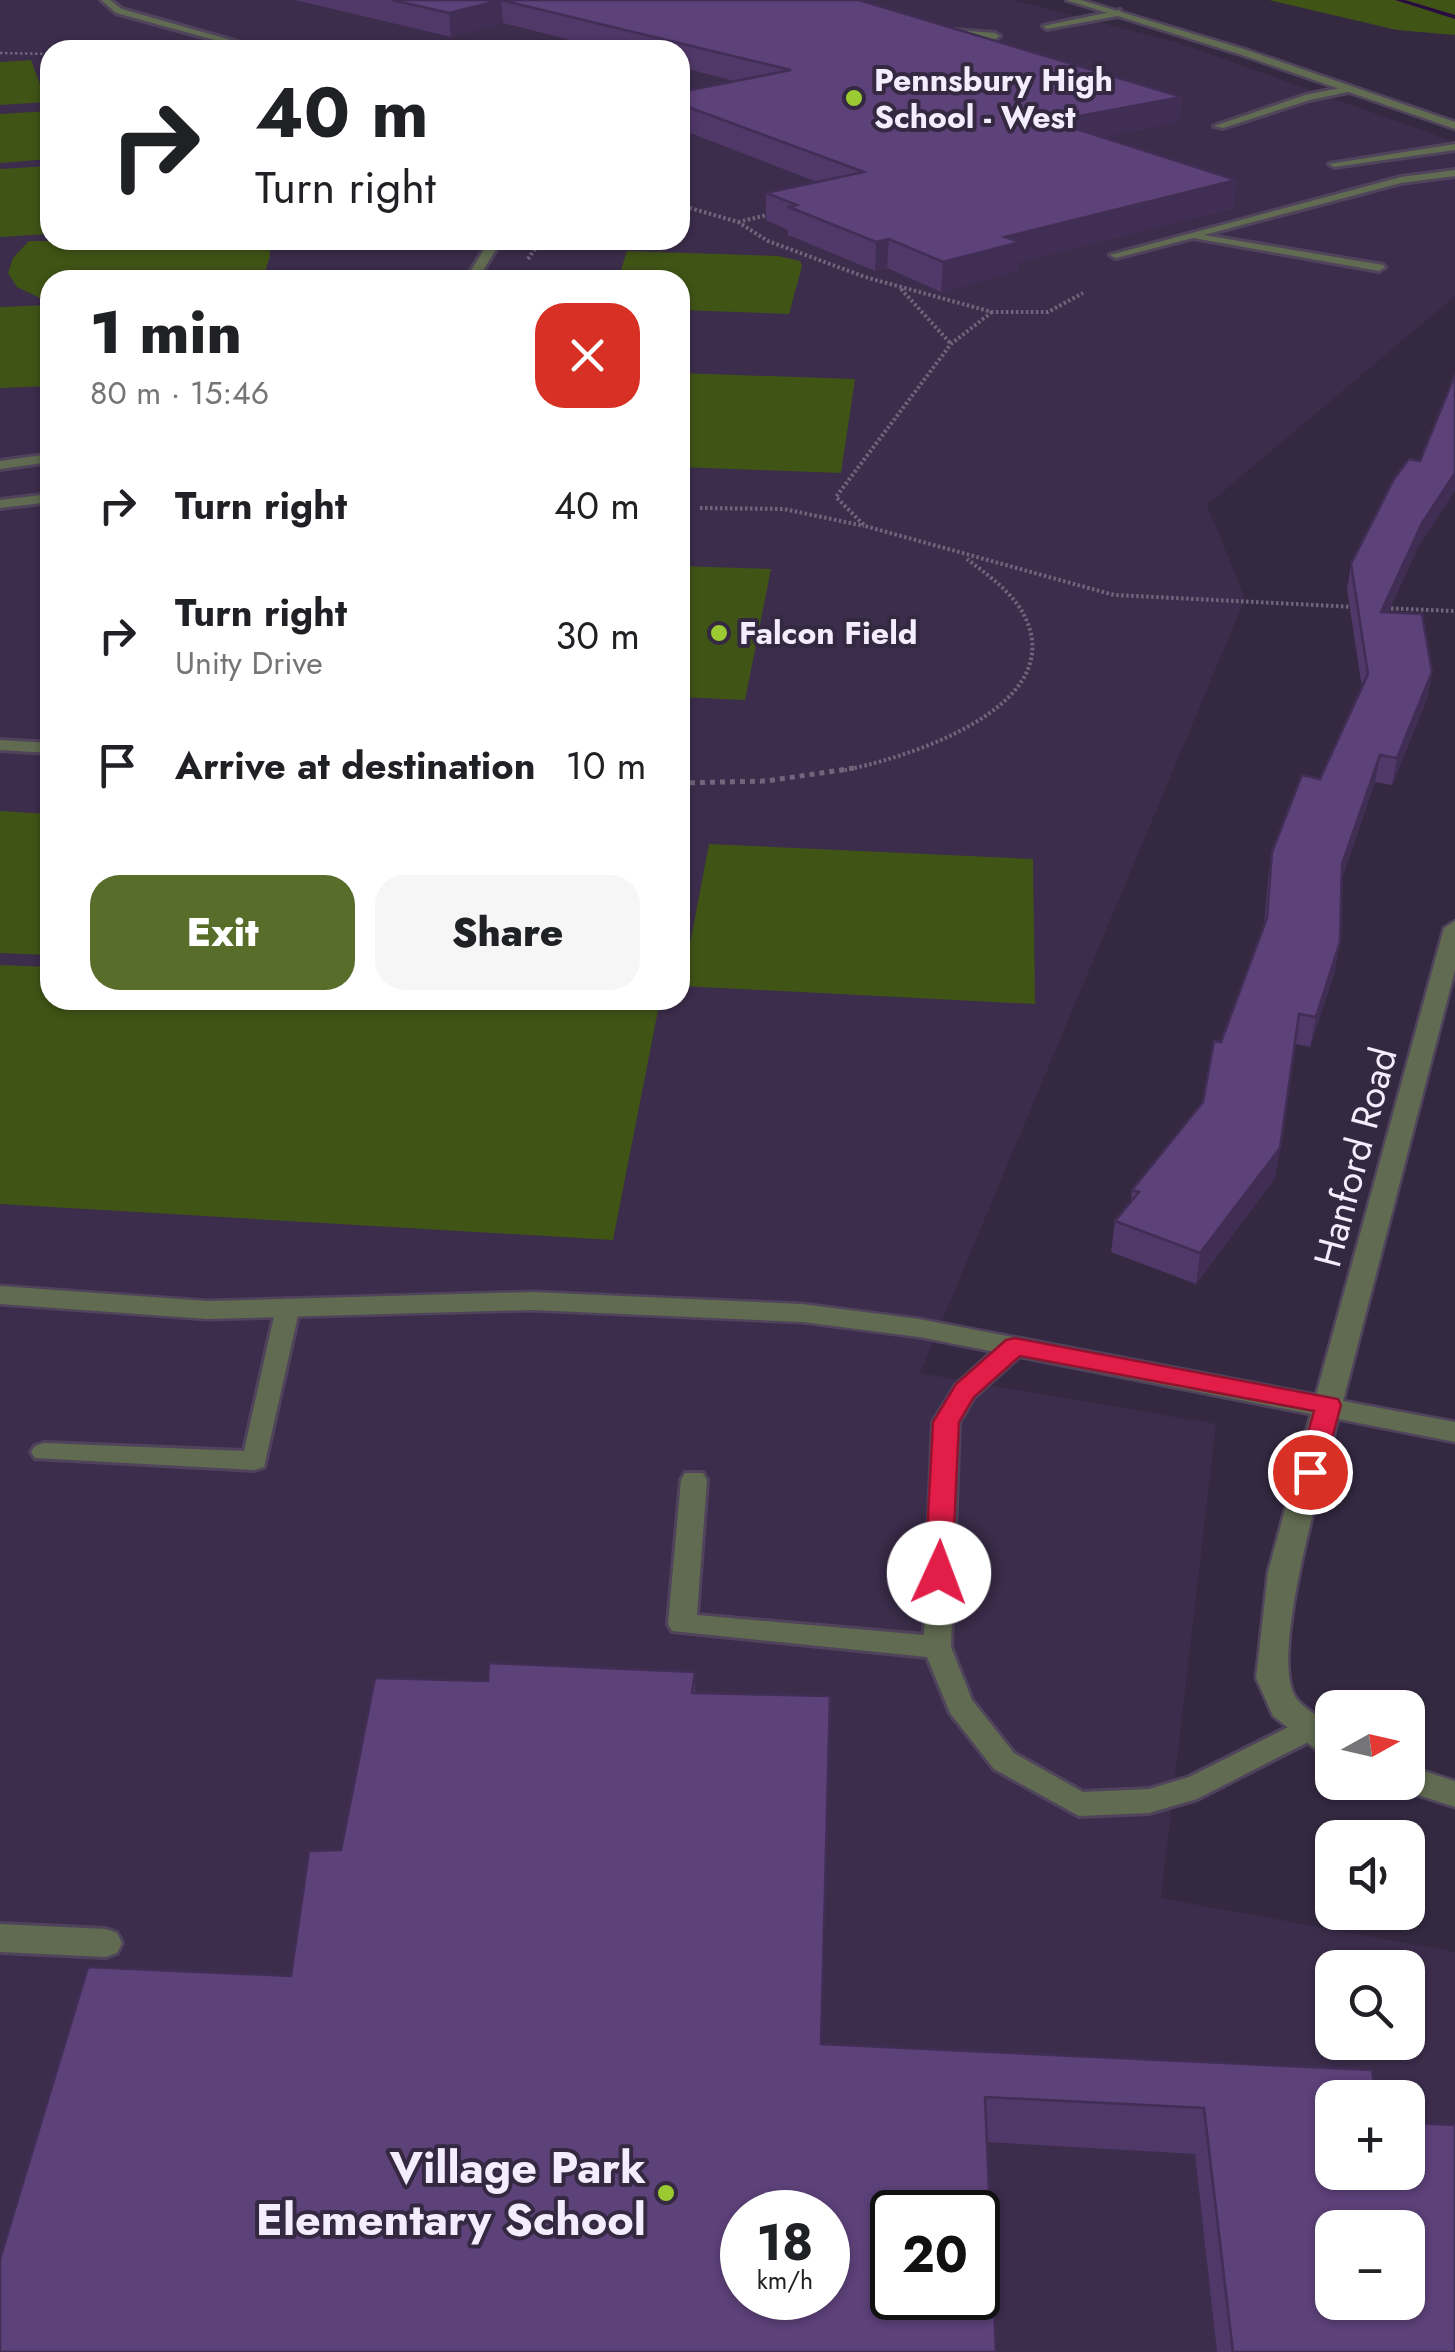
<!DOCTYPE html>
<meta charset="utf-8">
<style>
:root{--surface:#fff;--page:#f6f6f6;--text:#202124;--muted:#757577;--accent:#586d2a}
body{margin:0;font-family:Jost,sans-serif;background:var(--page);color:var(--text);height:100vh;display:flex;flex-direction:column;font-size:38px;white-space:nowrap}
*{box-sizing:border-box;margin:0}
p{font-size:32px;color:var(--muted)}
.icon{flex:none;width:55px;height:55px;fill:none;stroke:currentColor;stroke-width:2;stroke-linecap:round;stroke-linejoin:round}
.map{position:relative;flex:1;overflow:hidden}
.details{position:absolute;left:40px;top:270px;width:650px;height:740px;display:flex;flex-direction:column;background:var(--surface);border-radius:30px;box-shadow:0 2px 8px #0004}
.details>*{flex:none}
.hud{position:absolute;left:40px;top:40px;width:650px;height:210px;border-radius:30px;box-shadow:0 2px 8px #0004;background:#fff;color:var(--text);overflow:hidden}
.needle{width:65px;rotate:82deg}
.fabs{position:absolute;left:1315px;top:1690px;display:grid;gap:20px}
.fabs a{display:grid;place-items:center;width:110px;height:110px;border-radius:20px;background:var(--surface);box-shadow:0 2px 8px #0004;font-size:50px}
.speed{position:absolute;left:720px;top:2190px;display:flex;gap:20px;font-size:50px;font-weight:700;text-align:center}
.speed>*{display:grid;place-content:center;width:130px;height:130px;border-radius:50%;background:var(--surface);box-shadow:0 2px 8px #0004;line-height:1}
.speed small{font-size:25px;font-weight:400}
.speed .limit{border:5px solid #111;border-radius:15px;background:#fff;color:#111}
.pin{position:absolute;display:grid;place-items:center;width:85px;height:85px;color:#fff;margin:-42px;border:5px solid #fff;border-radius:50%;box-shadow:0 2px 10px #0007}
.me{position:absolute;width:110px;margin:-55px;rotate:2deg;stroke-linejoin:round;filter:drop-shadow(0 0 8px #0008)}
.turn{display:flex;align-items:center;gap:35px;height:210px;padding:0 50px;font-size:45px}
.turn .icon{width:130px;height:130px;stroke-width:2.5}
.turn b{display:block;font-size:70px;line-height:85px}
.round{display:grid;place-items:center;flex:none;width:105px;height:105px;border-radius:30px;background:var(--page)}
.headline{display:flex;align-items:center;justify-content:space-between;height:170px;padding:0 50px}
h1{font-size:60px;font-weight:800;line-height:75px}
.cta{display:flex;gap:20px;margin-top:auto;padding:20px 50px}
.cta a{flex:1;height:115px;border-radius:30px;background:var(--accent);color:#fff;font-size:40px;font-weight:800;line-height:115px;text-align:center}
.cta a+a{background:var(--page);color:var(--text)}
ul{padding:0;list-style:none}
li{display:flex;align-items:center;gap:30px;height:130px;padding:0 50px}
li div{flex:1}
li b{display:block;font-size:38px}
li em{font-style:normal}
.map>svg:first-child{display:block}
</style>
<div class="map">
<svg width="1455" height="2352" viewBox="0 0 1455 2352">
<rect width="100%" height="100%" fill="#342941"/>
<!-- built -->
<path fill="#3c2d4c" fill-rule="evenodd" d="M 0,0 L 1013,0 L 1179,43 L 1455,142 L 1455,296 L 1207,505 L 1245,599 L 920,1373 L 1216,1424 L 1161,1898 L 1455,1952 L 1455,2352 L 0,2352 ZM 50,50 L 680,50 L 680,240 L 50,240 ZM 50,280 L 680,280 L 680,1000 L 50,1000 ZM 1332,1968 L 1408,1968 L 1408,2042 L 1332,2042 ZM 1332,2098 L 1408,2098 L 1408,2172 L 1332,2172 ZM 742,2212 L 828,2212 L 828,2298 L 742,2298 ZM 892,2212 L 978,2212 L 978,2298 L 892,2298 ZM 1332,2228 L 1408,2228 L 1408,2302 L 1332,2302 Z"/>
<!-- green -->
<g fill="#405416">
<polygon points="1269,0 1455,0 1455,35 1397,30"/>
<polygon points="31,60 42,90 50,79 50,100 45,95 47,102 0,105 0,62"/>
<polygon points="50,111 50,159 0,163 0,114"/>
<polygon points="50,166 50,234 0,237 0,169"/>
<polygon points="269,240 270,256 262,280 50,280 50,303 17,287 8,273 13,258 29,241"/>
<polygon points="627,251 778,256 800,261 802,266 789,314 680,310 680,280 618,280"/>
<polygon points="50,305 50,386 0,388 0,307"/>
<polygon points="680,373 855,379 841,473 680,467"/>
<polygon points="680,566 771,569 745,700 680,697"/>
<polygon points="0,811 50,814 50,955 0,953"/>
<polygon points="709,844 1033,859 1035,1004 682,986"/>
<polygon points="0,965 50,967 50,1000 660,1000 613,1240 0,1204"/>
</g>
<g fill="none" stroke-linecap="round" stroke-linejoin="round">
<!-- stream -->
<polygon fill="#290c40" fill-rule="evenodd" points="1395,0 1405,0 1455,15 1455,19"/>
<defs>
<g id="lane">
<polygon points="101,0 110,0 122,9 266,50 251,50 116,13"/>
<polygon points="1120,10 1123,15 1047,29 1043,26"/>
<polygon points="955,30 995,33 1000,36 995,39 952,35"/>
<polygon points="1350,86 1353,91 1310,100 1223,128 1214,126 1305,95"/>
<polygon points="1455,144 1455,150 1334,167 1329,164"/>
<polygon points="1455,170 1455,176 1401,183 1204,235 1383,265 1385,267 1379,271 1193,238 1116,258 1110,255 1401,177"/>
<polygon points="490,240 502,240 477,280 465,280"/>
<polygon points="50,454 50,462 0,469 0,461"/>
<polygon points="50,494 50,502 0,508 0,500"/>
<polygon points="0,740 50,743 50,753 0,750"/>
<polygon points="288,1299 300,1307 264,1467 255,1470 35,1458 31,1452 35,1446 44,1443 244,1451 276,1307"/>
<polygon points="1015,1338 1024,1340 1027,1346 1024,1352 974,1397 959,1422 951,1647 972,1700 1014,1753 1083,1792 1149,1789 1189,1777 1312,1715 1322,1719 1327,1727 1322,1735 1197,1799 1149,1813 1079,1816 994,1769 950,1713 927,1657 672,1631 668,1624 681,1480 685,1473 703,1473 707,1480 697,1615 924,1635 933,1422 956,1385 1006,1340"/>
<polygon points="0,1924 106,1929 117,1933 122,1943 117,1953 106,1957 0,1952"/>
</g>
<g id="street">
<polygon points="1066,0 1081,0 1247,50 1455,122 1455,129 1239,54"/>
<path d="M 1455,921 L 1455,970 L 1343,1401 L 1455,1422 L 1455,1442 L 1338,1419 C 1325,1470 1268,1657 1296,1698 C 1304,1709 1322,1718 1332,1726 L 1332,1757 L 1321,1753 L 1273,1716 L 1256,1678 L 1268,1572 L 1311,1414 L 919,1337 L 802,1322 L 532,1310 L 207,1319 L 0,1304 L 0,1286 L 207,1301 L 532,1292 L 802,1304 L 919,1319 L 1316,1395 L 1444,928 Z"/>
<polygon points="1408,1766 1455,1781 1455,1807 1396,1788 1393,1782 1408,1782"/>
</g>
</defs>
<!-- lane casing -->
<use href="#lane" stroke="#4f445b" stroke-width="6"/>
<!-- street casing -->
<use href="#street" stroke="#4f445b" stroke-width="5"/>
<!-- path-far2 -->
<polyline stroke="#6f667b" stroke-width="2.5" stroke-dasharray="2.5 2.5" stroke-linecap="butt" points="0,53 50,54"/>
<!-- path-far1 -->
<g stroke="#6f667b" stroke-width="4" stroke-dasharray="2.5 2.5" stroke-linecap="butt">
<polyline points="680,205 738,222 768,241 865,277 992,312 1048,312 1083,293"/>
<polyline points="738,222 771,214"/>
<polyline points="528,259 541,240"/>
<polyline points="901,289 951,344"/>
<polyline points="992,312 951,344 836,497 865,526 1114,595 1354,607"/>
<polyline points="700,508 784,509 864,526"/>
<polyline points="1381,608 1455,611"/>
<path d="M 840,771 C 900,760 1067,710 1026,619 C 1014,593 989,576 967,559"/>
</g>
<!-- path -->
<polyline stroke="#6f667b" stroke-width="5" stroke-dasharray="5 5" stroke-linecap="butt" points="680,783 767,781 854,768"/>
<!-- lane -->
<use href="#lane" fill="#616b51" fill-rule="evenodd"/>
<!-- street -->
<use href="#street" fill="#616b51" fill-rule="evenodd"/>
</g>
<!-- wall -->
<g fill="#503868">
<polygon points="295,0 859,0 1182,97 1179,122 1102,137 1236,180 1233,208 1018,262 1018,271 941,292 887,268 875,271 788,235 788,230 766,220 766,193 817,182 680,129 680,92 734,81 680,67 680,50 610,50 503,23 451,37"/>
<polygon points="1455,375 1455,490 1418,547 1388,612 1432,672 1427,699 1392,785 1375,782 1342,878 1335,971 1310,1047 1295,1044 1275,1178 1196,1284 1111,1252 1115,1221 1131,1202 1132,1190 1203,1102 1221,1042 1264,926 1268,880 1272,852 1320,779 1362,688 1347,589 1351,564 1420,461"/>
<polygon points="695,1672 695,1693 821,2044 1332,2098 1455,2352 1217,2352 1195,2154 987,2142 291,1976 341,1850 488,1681"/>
</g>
<!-- shaded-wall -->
<g fill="#412e55">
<polygon points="501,0 503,23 451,37 449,13"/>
<polygon points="1182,97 1179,122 1050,147 1052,121"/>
<polygon points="1236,180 1233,208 1018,262 1018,271 941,292 943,262 1005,237"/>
<polygon points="889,239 887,268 875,271 876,242"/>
<polygon points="1455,473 1455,490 1418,547 1377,638 1381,612 1422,523"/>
<polygon points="1432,672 1427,699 1392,785 1397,758"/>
<polygon points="1380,755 1375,782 1337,892 1342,864"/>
<polygon points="1340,942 1335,971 1310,1047 1316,1017"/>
<polygon points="1280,1148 1275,1178 1196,1284 1200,1253"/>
</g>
<!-- building -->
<g fill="#5d4179" stroke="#412e55" stroke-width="2.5" fill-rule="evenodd">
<polygon points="392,0 859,0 1182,97 1052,121 1236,180 1005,237 1020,242 943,262 889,239 876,242 789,207 797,205 766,193 864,172 680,104 680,92 791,70 501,0 449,13"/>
<polygon points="1455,375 1455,473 1422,523 1381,612 1422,614 1432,672 1397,758 1380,755 1342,864 1340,942 1316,1017 1299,1014 1280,1148 1200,1253 1115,1221 1139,1192 1132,1190 1203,1102 1214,1041 1221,1042 1267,918 1272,852 1302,775 1320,779 1368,674 1351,564 1394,479 1409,459 1420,461"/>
<path d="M 489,1663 L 695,1672 L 692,1693 L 830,1696 L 821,2044 L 1372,2070 L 1376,2098 L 1332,2098 L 1332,2172 L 1408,2172 L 1408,2123 L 1455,2125 L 1455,2352 L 1233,2352 L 1204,2108 L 985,2097 L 996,2352 L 0,2352 L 0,2259 L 88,1967 L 291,1976 L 309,1851 L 341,1850 L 375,1678 L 488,1681 ZM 742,2212 L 828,2212 L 828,2298 L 742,2298 ZM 892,2212 L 978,2212 L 978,2298 L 892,2298 ZM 1332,2228 L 1408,2228 L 1408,2302 L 1332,2302 Z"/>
</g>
<!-- route -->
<polygon fill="#e11d48" stroke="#92132f" stroke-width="2.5" points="1015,1338 1338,1399 1341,1405 1323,1472 1310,1481 1297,1472 1314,1411 1020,1356 974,1397 959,1422 952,1573 939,1583 929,1580 925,1573 933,1422 956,1384 1006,1340"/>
<!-- markers -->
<g fill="#9cca32" stroke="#342941" stroke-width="4">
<circle cx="854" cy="98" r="10"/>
<circle cx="719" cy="633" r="10"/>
<circle cx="666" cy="2193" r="10"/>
</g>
<g text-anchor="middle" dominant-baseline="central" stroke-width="8" stroke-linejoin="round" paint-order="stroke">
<!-- far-poi labels -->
<g font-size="32" font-weight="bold" fill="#f4edfd" stroke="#342941" text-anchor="start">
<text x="874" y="80">Pennsbury High<tspan x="874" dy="37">School - West</tspan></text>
<text x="739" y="633">Falcon Field</text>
</g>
<!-- street labels -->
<g font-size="38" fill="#f4edfd" stroke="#342941">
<text transform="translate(1355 1157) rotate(-75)">Hanford Road</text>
</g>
<!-- near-poi labels -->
<g font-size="45" font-weight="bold" fill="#f4edfd" stroke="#342941" text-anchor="end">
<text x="646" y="2167">Village Park<tspan x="646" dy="52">Elementary School</tspan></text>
</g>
</g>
</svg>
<div class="fabs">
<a><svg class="needle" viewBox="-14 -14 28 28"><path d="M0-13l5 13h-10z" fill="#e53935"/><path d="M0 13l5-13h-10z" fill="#757577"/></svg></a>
<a><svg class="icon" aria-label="sound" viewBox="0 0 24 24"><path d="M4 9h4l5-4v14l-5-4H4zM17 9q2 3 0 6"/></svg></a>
<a><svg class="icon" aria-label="search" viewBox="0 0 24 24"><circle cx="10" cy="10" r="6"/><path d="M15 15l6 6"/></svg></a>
<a>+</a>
<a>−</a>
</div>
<div class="speed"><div>18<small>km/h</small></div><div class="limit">20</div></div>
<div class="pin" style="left:1310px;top:1472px;background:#d93025"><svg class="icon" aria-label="arrive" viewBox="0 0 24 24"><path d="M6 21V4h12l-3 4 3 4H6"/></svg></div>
<svg class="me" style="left:939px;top:1573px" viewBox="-20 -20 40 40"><circle r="19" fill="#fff"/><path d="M0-13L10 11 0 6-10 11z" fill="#e11d48"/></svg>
<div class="hud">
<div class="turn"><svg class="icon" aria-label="right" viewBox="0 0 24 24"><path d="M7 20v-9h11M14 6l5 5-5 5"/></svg><div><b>40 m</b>Turn right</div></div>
</div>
<section class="details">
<div class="headline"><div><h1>1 min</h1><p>80 m · 15:46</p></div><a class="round" style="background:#d93025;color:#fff"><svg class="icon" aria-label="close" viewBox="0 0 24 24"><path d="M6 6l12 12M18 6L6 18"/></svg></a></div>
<ul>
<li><svg class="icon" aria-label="right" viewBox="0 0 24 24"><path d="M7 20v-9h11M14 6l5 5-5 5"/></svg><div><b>Turn right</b></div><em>40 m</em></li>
<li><svg class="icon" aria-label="right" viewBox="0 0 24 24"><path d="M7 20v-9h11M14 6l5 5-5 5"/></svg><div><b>Turn right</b><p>Unity Drive</p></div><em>30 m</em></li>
<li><svg class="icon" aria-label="arrive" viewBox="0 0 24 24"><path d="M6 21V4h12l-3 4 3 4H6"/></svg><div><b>Arrive at destination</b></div><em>10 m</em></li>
</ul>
<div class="cta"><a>Exit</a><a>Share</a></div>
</section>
</div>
